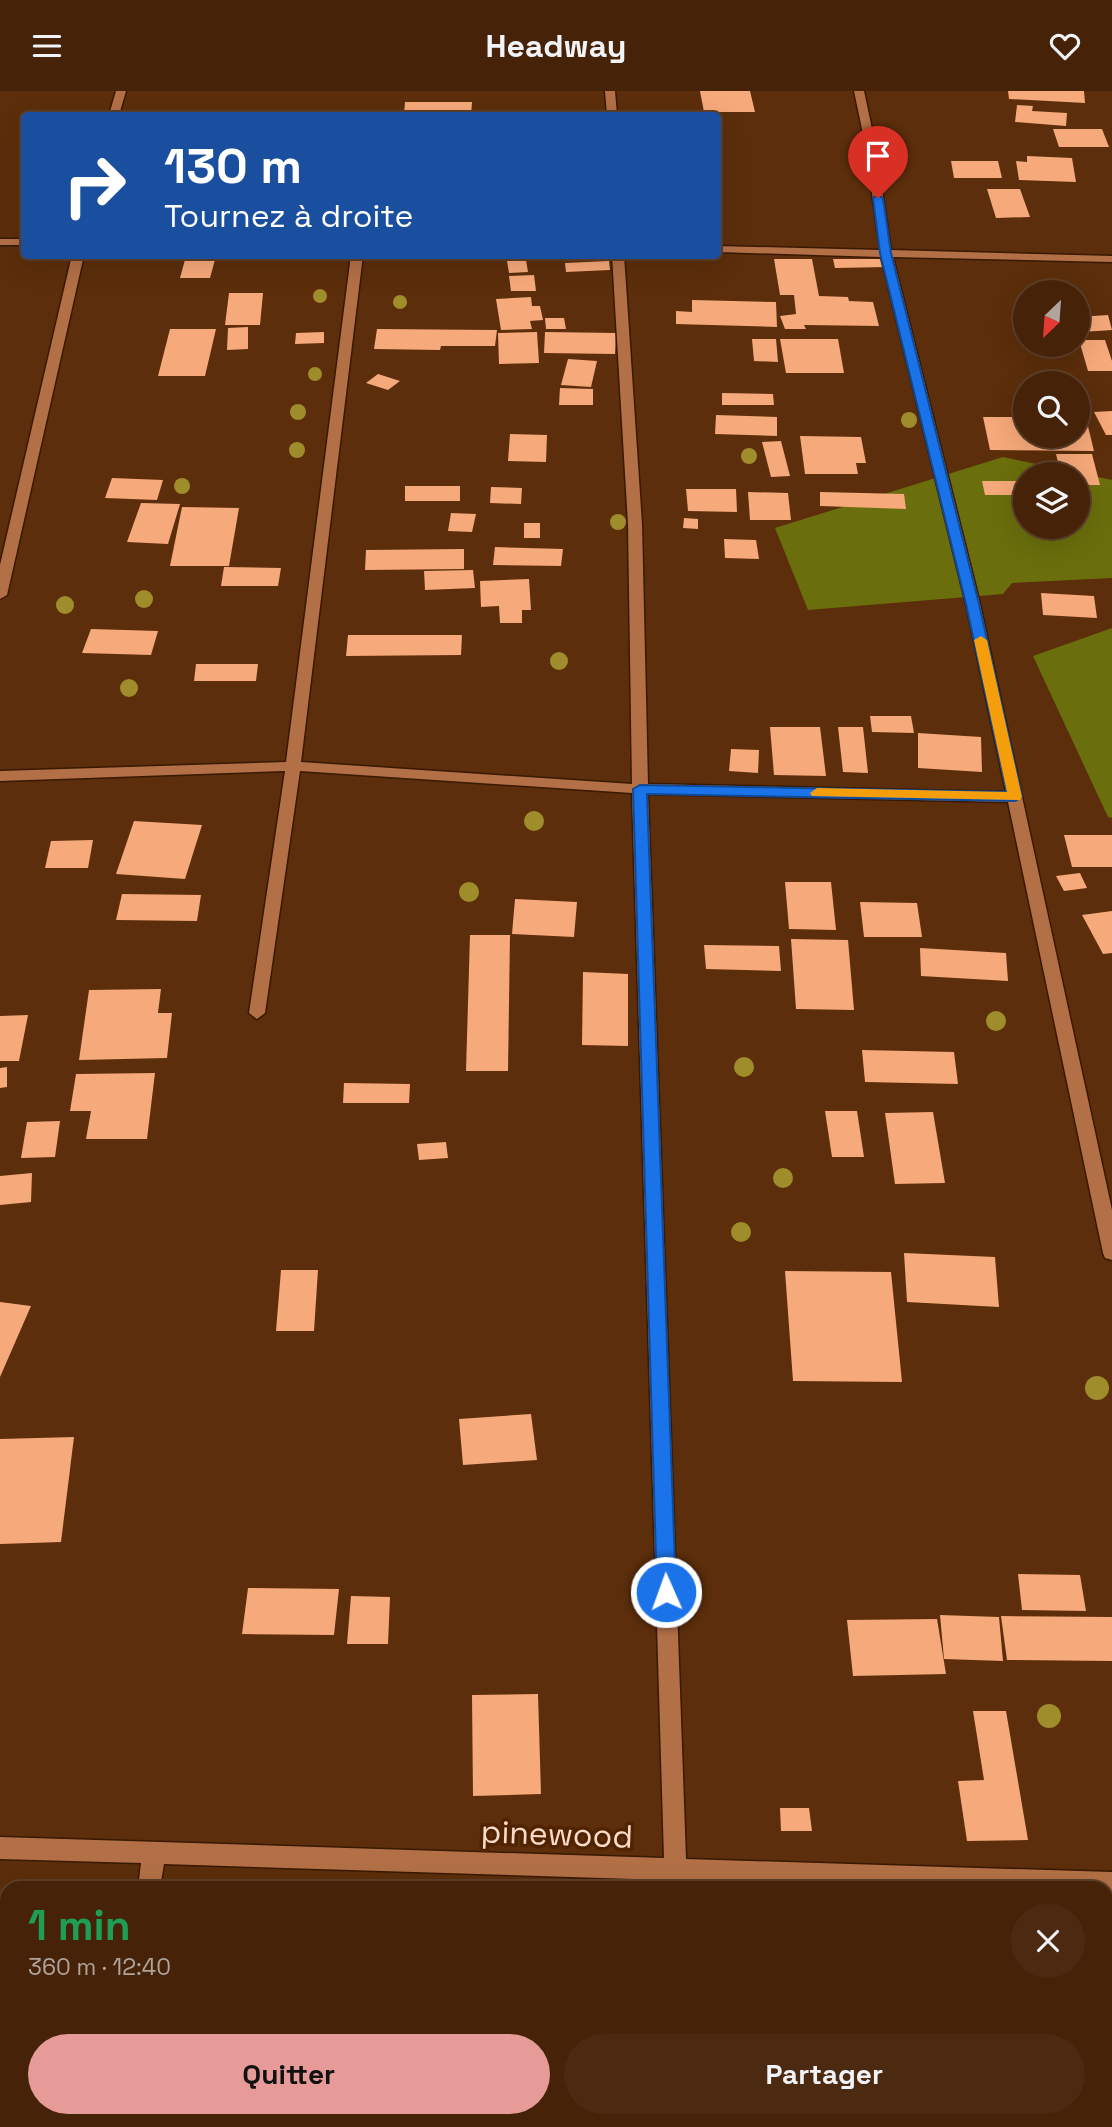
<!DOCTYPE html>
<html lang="fr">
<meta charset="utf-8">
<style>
:root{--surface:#452208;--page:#4c2a12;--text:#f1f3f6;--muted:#b0a49c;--line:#5d3f29;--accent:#e69b98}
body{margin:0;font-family:"Space Grotesk",sans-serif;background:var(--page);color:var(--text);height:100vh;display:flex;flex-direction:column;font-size:26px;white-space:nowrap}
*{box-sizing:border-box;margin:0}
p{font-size:23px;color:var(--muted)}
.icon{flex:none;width:38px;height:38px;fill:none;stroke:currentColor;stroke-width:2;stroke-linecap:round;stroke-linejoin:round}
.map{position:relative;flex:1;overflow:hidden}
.side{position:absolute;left:0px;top:1790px;width:1113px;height:247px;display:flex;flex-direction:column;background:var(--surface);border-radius:21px 21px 0 0;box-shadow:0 7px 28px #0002,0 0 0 2px var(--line)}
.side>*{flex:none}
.top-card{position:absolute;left:21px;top:21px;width:700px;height:147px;border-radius:7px;box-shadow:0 7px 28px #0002,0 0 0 2px var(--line);background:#1a4fa0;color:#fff;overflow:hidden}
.needle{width:46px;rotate:205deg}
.tools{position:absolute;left:1013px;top:189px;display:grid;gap:14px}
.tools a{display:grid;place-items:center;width:77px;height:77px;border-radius:50%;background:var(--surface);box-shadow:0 7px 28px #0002,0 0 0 2px var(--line);font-size:35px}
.pin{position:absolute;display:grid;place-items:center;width:60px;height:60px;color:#fff;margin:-72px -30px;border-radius:50% 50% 50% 0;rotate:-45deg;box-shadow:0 0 7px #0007}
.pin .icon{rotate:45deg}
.me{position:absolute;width:77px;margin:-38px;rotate:358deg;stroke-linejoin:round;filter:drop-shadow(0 0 5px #0008)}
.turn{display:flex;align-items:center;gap:24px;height:147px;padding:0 28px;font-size:32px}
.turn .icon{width:91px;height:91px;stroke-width:2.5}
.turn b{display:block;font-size:49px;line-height:60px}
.round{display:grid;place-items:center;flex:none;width:74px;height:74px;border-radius:37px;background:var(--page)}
.head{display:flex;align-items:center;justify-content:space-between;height:119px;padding:0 28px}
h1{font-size:42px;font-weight:700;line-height:52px;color:#1e9e55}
.button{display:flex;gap:14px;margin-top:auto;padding:14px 28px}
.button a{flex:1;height:80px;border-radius:42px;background:var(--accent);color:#111;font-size:28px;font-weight:700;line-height:80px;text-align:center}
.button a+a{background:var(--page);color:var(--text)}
header{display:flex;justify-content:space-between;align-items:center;height:91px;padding:0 28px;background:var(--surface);font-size:32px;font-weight:700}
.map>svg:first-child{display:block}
</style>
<header><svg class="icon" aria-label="menu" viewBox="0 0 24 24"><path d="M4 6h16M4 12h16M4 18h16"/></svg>Headway<svg class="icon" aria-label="heart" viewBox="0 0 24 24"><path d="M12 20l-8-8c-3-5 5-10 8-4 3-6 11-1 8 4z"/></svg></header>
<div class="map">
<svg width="1112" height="2036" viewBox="0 0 1112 2036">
<rect width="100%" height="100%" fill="#5c2e0b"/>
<!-- forest -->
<g fill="#6a6e0c" fill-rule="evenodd">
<path d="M 1003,366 L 1112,389 L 1112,487 L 1012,492 L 1003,503 L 808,519 L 775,437 ZM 1026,383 L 1078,383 L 1078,436 L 1026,436 Z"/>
<polygon points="1112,537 1112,727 1108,726 1033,565"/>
</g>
<!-- building -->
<g fill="#f6a97a">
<polygon points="700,0 750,0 755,21 704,21"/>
<polygon points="1008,0 1084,0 1085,12 1009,8"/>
<polygon points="405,11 472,11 471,24 404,24"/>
<polygon points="1017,14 1033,15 1032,20 1067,22 1066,35 1015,31"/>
<polygon points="1053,38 1102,38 1109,56 1059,56"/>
<polygon points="1027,65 1072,67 1076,91 1019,89 1016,70 1027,71"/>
<polygon points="951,70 998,70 1002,87 954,87"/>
<polygon points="987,98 1020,98 1030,126 996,127"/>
<polygon points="186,165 216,165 210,187 180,187"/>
<polygon points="774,168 812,168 819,205 848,206 849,210 873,211 879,235 804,234 806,238 785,238 780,225 796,223 794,204 780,204"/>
<polygon points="833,168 885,168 887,176 835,177"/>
<polygon points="526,169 528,181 509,182 507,170"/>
<polygon points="609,170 610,179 566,181 565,172"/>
<polygon points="534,184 536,200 511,200 509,185"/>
<polygon points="229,202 263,202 260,234 225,234"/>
<polygon points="531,206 532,215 540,215 543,229 530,230 532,238 501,239 496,208"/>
<polygon points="692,209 776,211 777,236 676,233 676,220 692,221"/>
<polygon points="1108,224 1112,239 1082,241 1078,234 1078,226"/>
<polygon points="545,227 564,227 566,238 546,238"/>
<polygon points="248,236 248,258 227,259 228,237"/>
<polygon points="170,238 216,238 205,285 158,285"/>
<polygon points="377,238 497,239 495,255 441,255 440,259 374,258"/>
<polygon points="324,241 324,252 295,253 296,242"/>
<polygon points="537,241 539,272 499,273 498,242"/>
<polygon points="545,241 616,242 615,263 544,262"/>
<polygon points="752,248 776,248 778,271 754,270"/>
<polygon points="780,248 838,248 844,282 786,282"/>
<polygon points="1079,249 1105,249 1112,270 1112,280 1088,280"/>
<polygon points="568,268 597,270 591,296 561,294"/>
<polygon points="378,283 400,290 388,299 366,292"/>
<polygon points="560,297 593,298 593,314 559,314"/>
<polygon points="722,302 773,303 774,314 722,314"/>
<polygon points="1112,320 1112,344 1106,344 1094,321"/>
<polygon points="716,324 777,326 777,345 715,343"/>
<polygon points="983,326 1026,326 1026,345 1078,345 1078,327 1086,327 1094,360 990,359"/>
<polygon points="510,343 547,344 546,371 508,370"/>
<polygon points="800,345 861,346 866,372 856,372 858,383 805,383"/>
<polygon points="781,350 790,385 771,386 762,351"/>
<polygon points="1056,363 1092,363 1100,394 1078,394 1078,383 1061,383"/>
<polygon points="112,387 163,389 157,409 105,407"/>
<polygon points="982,390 1026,390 1026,404 985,404"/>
<rect x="405" y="395" width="55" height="15"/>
<polygon points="491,396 522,397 521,413 490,412"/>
<polygon points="686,398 736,398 737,421 688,420"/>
<polygon points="748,401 788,402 791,429 750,429"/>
<polygon points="820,401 904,403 906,418 820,415"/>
<polygon points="141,412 180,413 168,453 127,451"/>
<polygon points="182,416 239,417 229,475 170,475"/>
<polygon points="451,422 476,423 472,441 448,440"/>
<polygon points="684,427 698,428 698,438 683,437"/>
<rect x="524" y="432" width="16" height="15"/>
<polygon points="724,448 756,449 759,468 725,467"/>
<polygon points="495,456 563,458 561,475 493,474"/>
<polygon points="464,458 464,478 365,479 366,459"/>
<polygon points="224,476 281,477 278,495 221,495"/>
<polygon points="473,479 475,497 425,499 424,480"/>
<polygon points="529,488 531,519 522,519 522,532 500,532 499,515 481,516 480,490"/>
<polygon points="1041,502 1094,505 1097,527 1043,524"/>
<polygon points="91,538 158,540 151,564 82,562"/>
<polygon points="348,544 462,544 461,564 346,565"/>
<polygon points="196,573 258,573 256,590 194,590"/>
<polygon points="870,625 911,625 914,642 872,641"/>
<polygon points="770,636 820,636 826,685 774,684"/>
<polygon points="838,636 863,636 868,682 843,681"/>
<polygon points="918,642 981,646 982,681 918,677"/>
<polygon points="731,658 759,659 758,682 729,680"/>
<polygon points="134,730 202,734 185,788 116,783"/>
<polygon points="1064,744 1112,744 1112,776 1072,776"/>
<polygon points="93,749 88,777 45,777 51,750"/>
<polygon points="1080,782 1087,797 1064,800 1056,785"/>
<polygon points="785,791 831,791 836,839 789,838"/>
<polygon points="122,803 201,804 197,830 116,829"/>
<polygon points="515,808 577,811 574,846 512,843"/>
<polygon points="860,811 917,812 922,846 864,846"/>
<polygon points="1112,820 1112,862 1103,863 1082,824"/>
<polygon points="470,844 510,844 508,980 466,980"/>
<polygon points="791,848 848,849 854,919 796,918"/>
<polygon points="704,854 779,855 781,880 706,878"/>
<polygon points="920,857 1006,862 1008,890 921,885"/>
<polygon points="583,881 628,883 628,955 582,954"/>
<polygon points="161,898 158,922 172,922 167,967 79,969 89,899"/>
<polygon points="28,924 19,970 0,970 0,925"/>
<polygon points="862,959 954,961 958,993 865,991"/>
<polygon points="7,976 7,996 0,997 0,977"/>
<polygon points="155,982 147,1048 86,1048 91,1020 70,1020 76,983"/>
<polygon points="344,992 410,993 409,1012 343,1012"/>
<polygon points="825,1020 857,1020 864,1066 832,1066"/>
<polygon points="933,1021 945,1092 895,1093 885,1022"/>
<polygon points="60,1030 55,1066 21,1067 27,1031"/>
<polygon points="446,1051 448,1067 419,1069 417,1053"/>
<polygon points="32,1082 31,1111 0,1114 0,1085"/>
<polygon points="904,1162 995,1166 999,1216 907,1211"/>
<polygon points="281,1179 318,1179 314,1240 276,1240"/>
<polygon points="785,1180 891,1181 902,1291 793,1290"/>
<polygon points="0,1211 31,1215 0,1286"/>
<polygon points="531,1323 537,1369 463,1374 459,1328"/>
<polygon points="74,1346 61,1451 0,1453 0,1348"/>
<polygon points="1018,1483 1080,1484 1086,1520 1022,1519"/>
<polygon points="248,1497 339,1498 334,1544 242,1543"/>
<polygon points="351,1505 390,1506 388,1553 347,1553"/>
<polygon points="940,1524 999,1526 1003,1570 944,1568"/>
<polygon points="1001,1525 1112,1526 1112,1570 1007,1569"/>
<polygon points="937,1528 946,1583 853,1585 847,1529"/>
<polygon points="538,1603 541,1703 473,1705 472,1604"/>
<polygon points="973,1620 1006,1620 1028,1749 967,1750 958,1690 984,1689"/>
<polygon points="780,1717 809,1717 812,1740 781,1740"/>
<polygon points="1112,1967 1112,2036 1086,2036 1084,2030 1106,2030 1106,1968"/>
<polygon points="338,2030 425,2030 425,2036 339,2036"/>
<rect x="435" y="2030" width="124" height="6"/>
<polygon points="934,2030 969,2030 970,2036 935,2036"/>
<polygon points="992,2030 1071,2030 1073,2036 994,2036"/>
</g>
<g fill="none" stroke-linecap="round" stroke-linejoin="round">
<defs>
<g id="minor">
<polygon points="116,0 126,0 119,24 109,24"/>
<polygon points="605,0 615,0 617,24 607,24"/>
<polygon points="854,0 864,0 875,52 891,159 1112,165 1112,171 893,166 980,513 1112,1119 1112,1169 1105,1167 1103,1162 1008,711 648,703 686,1768 1112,1781 1112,1803 1106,1803 1106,1797 936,1797 687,1789 687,1797 665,1797 664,1789 164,1773 160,1797 138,1797 141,1772 0,1768 0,1746 664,1767 632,702 300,680 265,922 257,928 249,922 285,680 0,690 0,680 286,671 351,164 363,164 301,671 632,693 628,433 612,164 624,164 642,433 648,693 1006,701 966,513 881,166 718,161 718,155 880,159 865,52"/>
<rect x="0" y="148" width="24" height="6"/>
<polygon points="72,164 84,164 7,504 0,508 0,474"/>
<rect x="105" y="2030" width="24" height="6"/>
<rect x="673" y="2030" width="24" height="6"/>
</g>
</defs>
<!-- minor casing -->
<use href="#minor" stroke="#391902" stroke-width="3"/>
<!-- minor -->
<use href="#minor" fill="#b37046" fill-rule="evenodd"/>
</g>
<!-- trees -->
<g fill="#9e8d2a">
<circle cx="320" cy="205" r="7"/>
<circle cx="400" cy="211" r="7"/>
<circle cx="315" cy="283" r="7"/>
<circle cx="298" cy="321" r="8"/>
<circle cx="909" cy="329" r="8"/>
<circle cx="297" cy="359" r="8"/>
<circle cx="749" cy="365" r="8"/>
<circle cx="182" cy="395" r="8"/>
<circle cx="618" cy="431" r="8"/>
<circle cx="144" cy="508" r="9"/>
<circle cx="65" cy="514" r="9"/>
<circle cx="559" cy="570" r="9"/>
<circle cx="129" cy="597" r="9"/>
<circle cx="534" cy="730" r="10"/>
<circle cx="469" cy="801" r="10"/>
<circle cx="996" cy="930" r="10"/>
<circle cx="744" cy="976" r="10"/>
<circle cx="783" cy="1087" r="10"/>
<circle cx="741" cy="1141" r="10"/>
<circle cx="1097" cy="1297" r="12"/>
<circle cx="1049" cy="1625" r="12"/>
</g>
<!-- route -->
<polygon fill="#1a73e8" stroke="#114b97" stroke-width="2" points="878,104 883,107 891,162 979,513 1022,706 1015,710 647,703 676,1501 673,1507 666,1509 660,1507 657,1501 633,698 640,694 1007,701 966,513 880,162 873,107"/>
<!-- slow -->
<polygon fill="#f59e0b" points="981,545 987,549 1022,706 1020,709 812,705 810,702 817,697 1007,701 974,549"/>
<g text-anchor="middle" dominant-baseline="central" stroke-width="7" stroke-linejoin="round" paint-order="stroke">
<!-- near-street labels -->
<g font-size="32" fill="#fadcca" stroke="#512300">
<text transform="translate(557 1743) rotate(2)">pinewood</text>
</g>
</g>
</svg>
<div class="tools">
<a><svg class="needle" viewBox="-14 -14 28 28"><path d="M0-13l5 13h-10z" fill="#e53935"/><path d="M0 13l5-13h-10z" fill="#b0a49c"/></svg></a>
<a><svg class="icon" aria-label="search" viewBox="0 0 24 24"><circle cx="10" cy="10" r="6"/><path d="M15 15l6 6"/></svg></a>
<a><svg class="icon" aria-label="layers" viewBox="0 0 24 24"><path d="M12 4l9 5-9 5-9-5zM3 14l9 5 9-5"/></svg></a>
</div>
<div class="pin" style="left:878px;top:107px;background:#d93025"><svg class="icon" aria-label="arrive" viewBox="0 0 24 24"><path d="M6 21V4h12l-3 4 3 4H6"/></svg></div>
<svg class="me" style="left:666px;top:1501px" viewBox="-20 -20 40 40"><circle r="17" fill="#1a73e8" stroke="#fff" stroke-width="3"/><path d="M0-11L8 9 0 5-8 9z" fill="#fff"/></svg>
<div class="top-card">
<div class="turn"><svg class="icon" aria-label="right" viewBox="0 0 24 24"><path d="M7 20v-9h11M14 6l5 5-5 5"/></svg><div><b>130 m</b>Tournez à droite</div></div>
</div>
<section class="side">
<div class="head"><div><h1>1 min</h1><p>360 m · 12:40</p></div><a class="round"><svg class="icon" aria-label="close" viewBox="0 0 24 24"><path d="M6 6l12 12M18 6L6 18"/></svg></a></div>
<div class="button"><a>Quitter</a><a>Partager</a></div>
</section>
</div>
